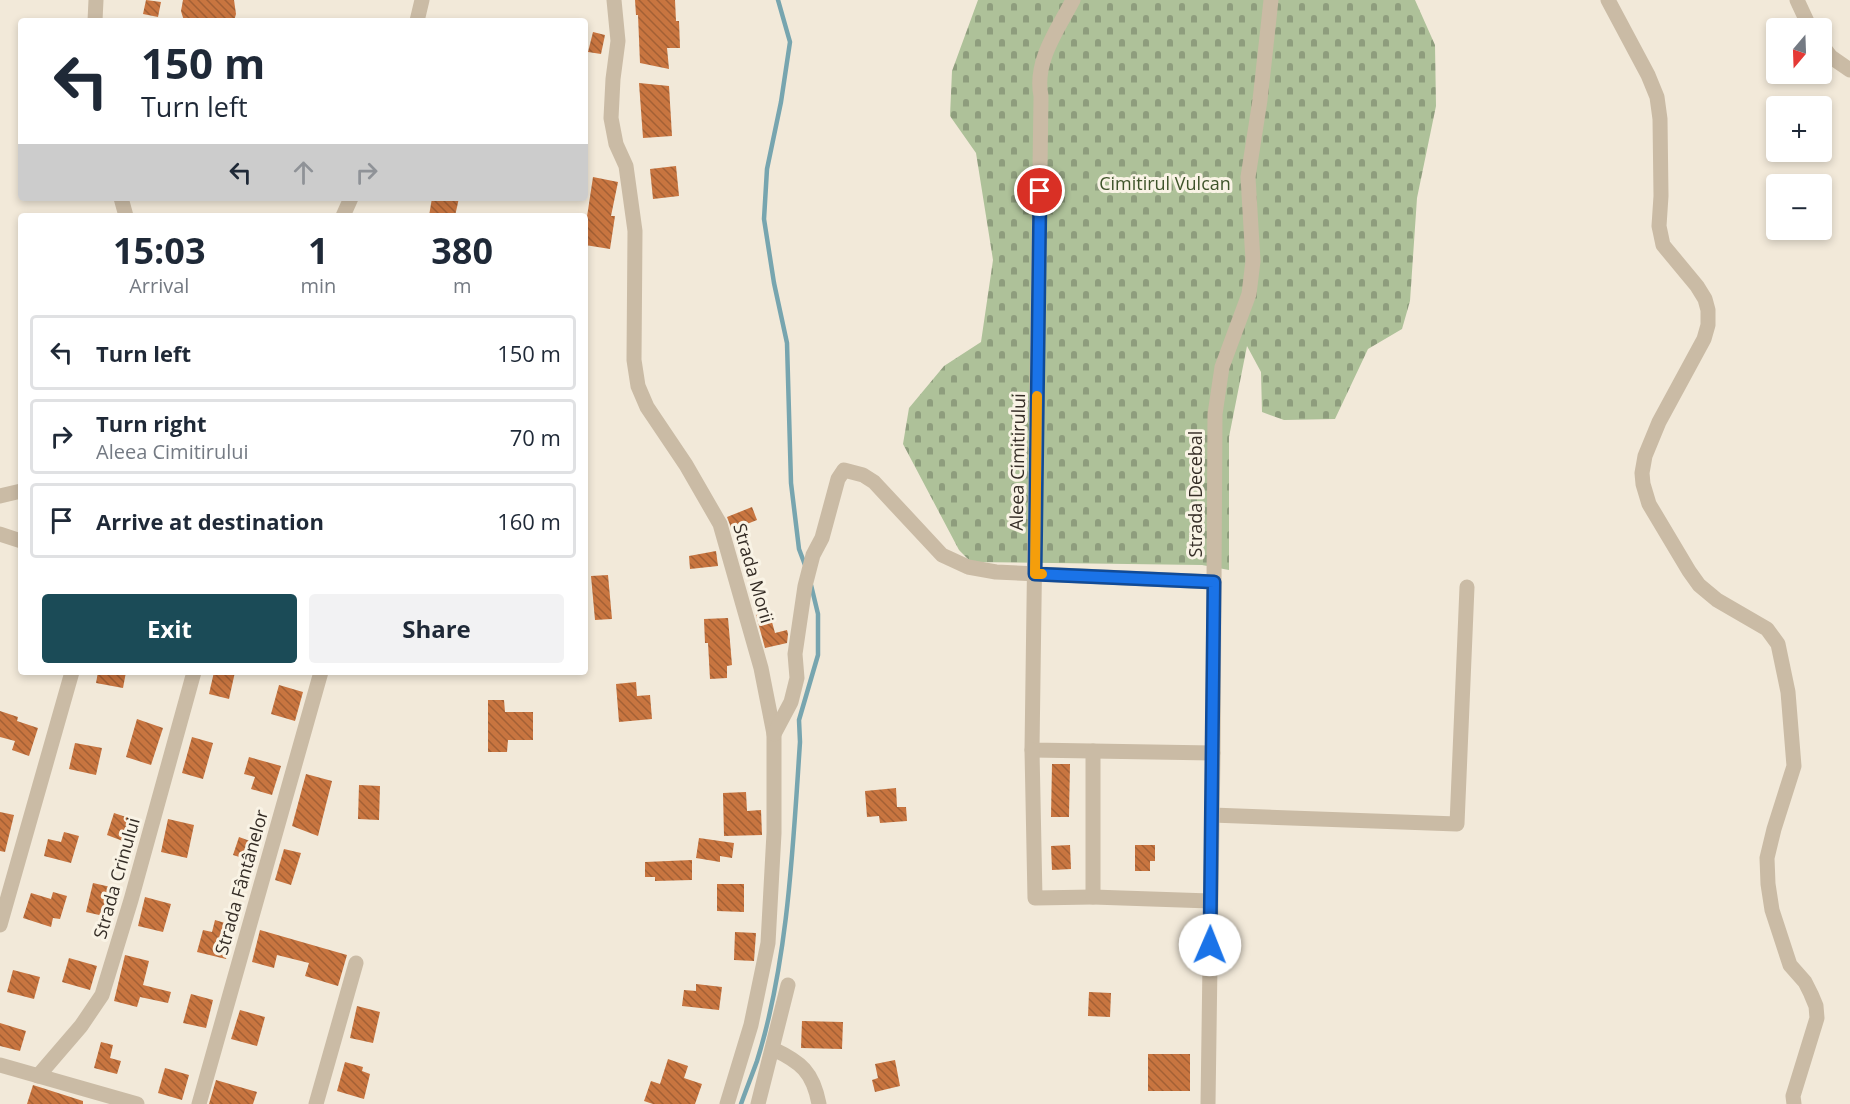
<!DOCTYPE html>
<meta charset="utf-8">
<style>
:root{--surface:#fff;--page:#f2f2f3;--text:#1f2937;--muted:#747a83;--line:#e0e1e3;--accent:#1b4b57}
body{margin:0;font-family:"Open Sans",sans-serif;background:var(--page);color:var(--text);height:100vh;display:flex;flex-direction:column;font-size:22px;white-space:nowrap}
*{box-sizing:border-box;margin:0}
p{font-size:20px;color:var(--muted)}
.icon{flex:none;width:33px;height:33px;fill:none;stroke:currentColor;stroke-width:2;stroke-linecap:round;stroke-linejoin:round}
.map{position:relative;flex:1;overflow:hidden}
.panel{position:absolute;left:18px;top:213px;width:570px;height:462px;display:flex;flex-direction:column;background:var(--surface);border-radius:6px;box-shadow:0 3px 9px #0003}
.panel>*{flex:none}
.hud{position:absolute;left:18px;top:18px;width:570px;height:183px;border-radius:6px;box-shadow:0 3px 9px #0003;background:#fff;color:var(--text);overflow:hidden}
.needle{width:39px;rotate:199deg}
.buttons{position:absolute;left:1766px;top:18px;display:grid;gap:12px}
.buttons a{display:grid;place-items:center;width:66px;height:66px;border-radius:6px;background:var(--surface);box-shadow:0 3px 9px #0003;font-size:30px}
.pin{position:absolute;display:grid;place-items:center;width:51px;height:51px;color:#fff;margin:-26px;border:3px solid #fff;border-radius:50%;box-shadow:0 2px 6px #0007}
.me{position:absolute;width:66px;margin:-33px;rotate:1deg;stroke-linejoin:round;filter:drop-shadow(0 0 4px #0008)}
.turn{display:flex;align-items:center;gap:21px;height:126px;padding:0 24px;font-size:27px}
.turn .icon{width:78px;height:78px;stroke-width:2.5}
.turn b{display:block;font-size:42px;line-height:51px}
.lanes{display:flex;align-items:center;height:57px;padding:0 24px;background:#0003;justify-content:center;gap:30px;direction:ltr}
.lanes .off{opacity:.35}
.eta{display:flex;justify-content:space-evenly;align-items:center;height:102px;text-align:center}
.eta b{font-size:36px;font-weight:700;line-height:42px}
.action{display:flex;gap:12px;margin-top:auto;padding:12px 24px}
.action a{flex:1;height:69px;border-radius:6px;background:var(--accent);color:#fff;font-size:24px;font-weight:700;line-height:69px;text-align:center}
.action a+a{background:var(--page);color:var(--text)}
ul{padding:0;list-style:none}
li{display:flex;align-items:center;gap:18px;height:75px;margin:0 12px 9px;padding:0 12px;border:3px solid var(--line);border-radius:6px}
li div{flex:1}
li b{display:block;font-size:22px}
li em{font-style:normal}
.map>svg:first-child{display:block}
</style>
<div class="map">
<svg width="1850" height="1104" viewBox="0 0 1850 1104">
<defs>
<pattern id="cemetery-stones" width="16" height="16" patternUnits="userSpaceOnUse" patternTransform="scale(1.5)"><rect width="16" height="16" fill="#aec199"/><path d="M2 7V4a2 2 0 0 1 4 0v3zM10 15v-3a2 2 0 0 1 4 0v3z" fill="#8e9d7d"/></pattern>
<pattern id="building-back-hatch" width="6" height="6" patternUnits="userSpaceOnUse" patternTransform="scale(1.5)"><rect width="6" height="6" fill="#c87540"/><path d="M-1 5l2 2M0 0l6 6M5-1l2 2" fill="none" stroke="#a36035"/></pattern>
</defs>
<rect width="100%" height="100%" fill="#f2e9d9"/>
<!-- cemetery -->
<polygon fill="url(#cemetery-stones)" points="978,0 1415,0 1435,45 1436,106 1417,198 1410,301 1402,329 1368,349 1335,419 1284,420 1262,412 1261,372 1247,346 1229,437 1229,570 1202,565 971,562 959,550 903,444 909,408 944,366 981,342 993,260 976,153 950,116 952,71"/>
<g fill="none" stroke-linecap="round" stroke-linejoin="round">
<!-- stream -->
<g stroke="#77a5af" stroke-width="4.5">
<polyline points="778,0 790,42 781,102 767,169 764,219 774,283 787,343 791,483 799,549 805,565"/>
<path d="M 741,1104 C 746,1090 752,1075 757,1061 C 788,962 793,846 800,742 L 799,720 L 818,655 L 818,614 L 811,585"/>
</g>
</g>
<!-- building -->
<g fill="url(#building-back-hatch)">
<polygon points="146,0 161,2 158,17 143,14"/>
<polygon points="183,0 234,0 236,14 234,21 184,21 181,11"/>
<polygon points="635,0 675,0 676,21 679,21 680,48 667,48 669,69 640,63 638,15 636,15"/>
<polygon points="593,32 605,35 601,54 588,52"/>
<polygon points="639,83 669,86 672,136 643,138"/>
<polygon points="676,166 679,196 653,199 650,169"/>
<polygon points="593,177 618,182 611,216 615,216 610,249 585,245 585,230"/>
<polygon points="432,198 459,198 455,216 429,216"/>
<polygon points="752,507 757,520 732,530 727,517"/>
<polygon points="716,551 718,566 690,569 689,556"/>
<polygon points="608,575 612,619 595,620 591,576"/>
<polygon points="769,611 775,633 787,630 788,634 787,643 765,648 756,615"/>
<polygon points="728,618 732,665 727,666 727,678 710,679 708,643 705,643 704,619"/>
<polygon points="98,672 126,672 123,688 96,683"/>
<polygon points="214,672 235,672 229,699 209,694"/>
<polygon points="636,682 637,696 650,695 652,719 619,722 616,684"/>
<polygon points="279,685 303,692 295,721 271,714"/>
<polygon points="488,700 504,700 505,712 533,712 533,740 508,740 507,752 488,752"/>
<polygon points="0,711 18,717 17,721 38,728 29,756 12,750 15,741 0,737"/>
<polygon points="137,719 163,728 151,765 126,757"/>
<polygon points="192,737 213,743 203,779 182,773"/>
<polygon points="75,743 102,748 96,775 69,769"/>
<polygon points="249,757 281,766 272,795 251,789 255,777 244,774"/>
<polygon points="1052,764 1070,764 1069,817 1051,817"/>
<polygon points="306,774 332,781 318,836 292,826"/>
<polygon points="359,785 380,786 379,820 358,819"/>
<polygon points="896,788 897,807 906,807 907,821 880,823 879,816 867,817 865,791"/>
<polygon points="746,792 747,811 761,810 762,835 724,836 723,793"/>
<polygon points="0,812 14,815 5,852 0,851"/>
<polygon points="114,813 135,820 128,843 107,835"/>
<polygon points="168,819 194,825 187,858 161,852"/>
<polygon points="64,832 79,836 71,863 44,856 48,839 61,842"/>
<polygon points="239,837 258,844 252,861 233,855"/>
<polygon points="699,838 734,843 732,858 720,856 720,862 696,858"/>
<polygon points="1070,845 1071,869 1052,870 1051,846"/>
<polygon points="1135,845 1155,845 1155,861 1150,861 1150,871 1135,871"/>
<polygon points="284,849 301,853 291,885 275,880"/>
<polygon points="692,860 692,880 655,881 655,877 645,877 645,862"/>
<polygon points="93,883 115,888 108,917 86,912"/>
<polygon points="717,884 744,884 744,912 717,911"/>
<polygon points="53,892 67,896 60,919 53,918 51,927 23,918 31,893 51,899"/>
<polygon points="145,897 171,904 163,932 138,926"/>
<polygon points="215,920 235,926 226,959 197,952 203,930 212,932"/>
<polygon points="260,930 347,955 338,986 305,976 309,963 277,955 274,968 252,962"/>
<polygon points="735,932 756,933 754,961 734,960"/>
<polygon points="125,955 149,961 143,985 171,992 168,1003 140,997 137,1007 114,1001"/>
<polygon points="69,958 97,966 90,990 62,982"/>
<polygon points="13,970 40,977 34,999 7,992"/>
<polygon points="696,984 722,987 719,1010 682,1006 684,990 696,991"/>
<polygon points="1089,992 1111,993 1110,1017 1088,1016"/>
<polygon points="191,994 213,1000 206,1028 183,1023"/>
<polygon points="357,1006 380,1012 373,1043 350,1038"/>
<polygon points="240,1010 265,1017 257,1046 231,1039"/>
<polygon points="802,1021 843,1022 842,1049 801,1048"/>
<polygon points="0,1023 26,1031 20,1051 0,1046"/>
<polygon points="101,1042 113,1045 110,1058 121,1061 117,1074 94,1068"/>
<rect x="1148" y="1054" width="42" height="37"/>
<polygon points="668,1059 688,1066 684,1078 702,1084 695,1104 653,1104 644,1101 651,1081 660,1084"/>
<polygon points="895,1060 900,1086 875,1092 872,1080 878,1078 875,1064"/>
<polygon points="345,1062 363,1067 362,1071 370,1074 364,1099 337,1091"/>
<polygon points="165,1068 189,1075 182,1100 158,1093"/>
<polygon points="216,1080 257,1092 253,1104 209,1104"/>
<polygon points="33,1085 83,1101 83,1104 27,1104"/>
</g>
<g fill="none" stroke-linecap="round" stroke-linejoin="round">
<!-- minor -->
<g stroke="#cabba5" stroke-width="15">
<polyline points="614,0 618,41 613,79 611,118 616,144 626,166 635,231 634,360 638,386 647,407 686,465 720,524 761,668 774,734 774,833 768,943 751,1025 727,1104"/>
<path d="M 1073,0 C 1058,29 1034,61 1041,96 L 1032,750 L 1213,753"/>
<polyline points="1608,0 1648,75 1657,97 1660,119 1661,196 1659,226 1663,245 1697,286 1705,299 1708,310 1708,325 1704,339 1659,422 1645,456 1642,473 1643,484 1649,504 1689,571 1699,585 1717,600 1767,629 1778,644 1788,692 1794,766 1774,829 1767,858 1768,884 1772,910 1790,965 1805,982 1811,994 1816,1006 1817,1018 1793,1096 1794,1104"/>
<polyline points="1797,0 1810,28"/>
<polyline points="95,21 96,0"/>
<polyline points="417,21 422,0"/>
<polyline points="1821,44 1831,57 1850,70"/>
<polyline points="121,198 126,216"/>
<polyline points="343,216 351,198"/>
<polyline points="0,496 21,491"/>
<polyline points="0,534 21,541"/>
<polyline points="774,734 791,702 797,678 795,654 805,586 813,555 822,538 838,479 844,470 863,475 874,482 942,555 968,567 996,572 1214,582"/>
<polyline points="1032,750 1035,898 1093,897"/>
<polyline points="1093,751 1093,897 1210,901"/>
<polyline points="1212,815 1457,824 1467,587"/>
<polyline points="0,925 72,672"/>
<path d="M 773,1049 C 801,1062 813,1072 819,1104"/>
<polyline points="0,1065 137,1104"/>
<polyline points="38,1076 81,1026 102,995 131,900 194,672"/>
<polyline points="199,1104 321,672"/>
<polyline points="316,1104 356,963"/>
<polyline points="758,1104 788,985"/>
<polyline points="1208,1104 1213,753 1215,414 1222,367 1249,294 1253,261 1248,177 1260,100 1271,0"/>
</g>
</g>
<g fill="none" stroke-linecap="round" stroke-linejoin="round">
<defs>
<polyline id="route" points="1040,191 1035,574 1214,582 1210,945"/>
</defs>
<!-- route casing -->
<use href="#route" stroke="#114b97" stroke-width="15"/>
<!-- route -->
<use href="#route" stroke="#1a73e8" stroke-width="10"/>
<!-- slow -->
<polyline stroke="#f59e0b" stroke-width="10" points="1037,396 1035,574 1042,574"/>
</g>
<g text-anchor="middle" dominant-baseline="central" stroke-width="6" stroke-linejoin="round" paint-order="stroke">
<!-- park labels -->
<g font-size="18" fill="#3e542a" stroke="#f9f3e5">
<text x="1165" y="183">Cimitirul Vulcan</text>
</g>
<!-- street labels -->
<g font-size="18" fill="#352d26" stroke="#f9f3e5">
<text transform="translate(1017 462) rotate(-89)">Aleea Cimitirului</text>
<text transform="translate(1195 494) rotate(-90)">Strada Decebal</text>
<text transform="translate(754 573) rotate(74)">Strada Morii</text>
<text transform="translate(116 878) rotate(-74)">Strada Crinului</text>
<text transform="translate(241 882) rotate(-74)">Strada Fântânelor</text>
</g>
</g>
</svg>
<div class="buttons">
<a><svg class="needle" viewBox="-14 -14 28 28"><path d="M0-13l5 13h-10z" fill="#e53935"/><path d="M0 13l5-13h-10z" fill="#747a83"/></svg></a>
<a>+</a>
<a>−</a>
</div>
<div class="pin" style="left:1040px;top:191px;background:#d93025"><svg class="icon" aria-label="arrive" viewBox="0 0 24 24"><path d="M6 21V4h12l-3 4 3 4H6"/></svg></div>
<svg class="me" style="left:1210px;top:945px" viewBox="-20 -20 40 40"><circle r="19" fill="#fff"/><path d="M0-13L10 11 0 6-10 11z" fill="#1a73e8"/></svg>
<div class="hud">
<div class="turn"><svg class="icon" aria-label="left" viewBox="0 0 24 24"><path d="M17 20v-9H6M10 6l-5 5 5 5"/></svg><div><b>150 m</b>Turn left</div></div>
<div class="lanes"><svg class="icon" aria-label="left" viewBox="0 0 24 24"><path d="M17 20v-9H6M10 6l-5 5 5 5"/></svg><svg class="icon off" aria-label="ahead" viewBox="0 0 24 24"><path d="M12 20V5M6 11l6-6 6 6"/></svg><svg class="icon off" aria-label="right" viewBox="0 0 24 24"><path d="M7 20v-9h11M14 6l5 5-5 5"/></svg></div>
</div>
<section class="panel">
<div class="eta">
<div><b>15:03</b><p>Arrival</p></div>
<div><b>1</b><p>min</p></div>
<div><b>380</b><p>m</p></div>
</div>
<ul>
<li><svg class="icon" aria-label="left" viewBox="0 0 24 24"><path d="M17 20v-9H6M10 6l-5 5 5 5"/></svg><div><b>Turn left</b></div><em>150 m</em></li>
<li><svg class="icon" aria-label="right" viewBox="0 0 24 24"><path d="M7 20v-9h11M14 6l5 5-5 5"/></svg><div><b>Turn right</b><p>Aleea Cimitirului</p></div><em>70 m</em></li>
<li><svg class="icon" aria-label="arrive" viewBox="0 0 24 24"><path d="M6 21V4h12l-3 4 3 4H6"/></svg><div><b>Arrive at destination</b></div><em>160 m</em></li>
</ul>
<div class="action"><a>Exit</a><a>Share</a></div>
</section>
</div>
